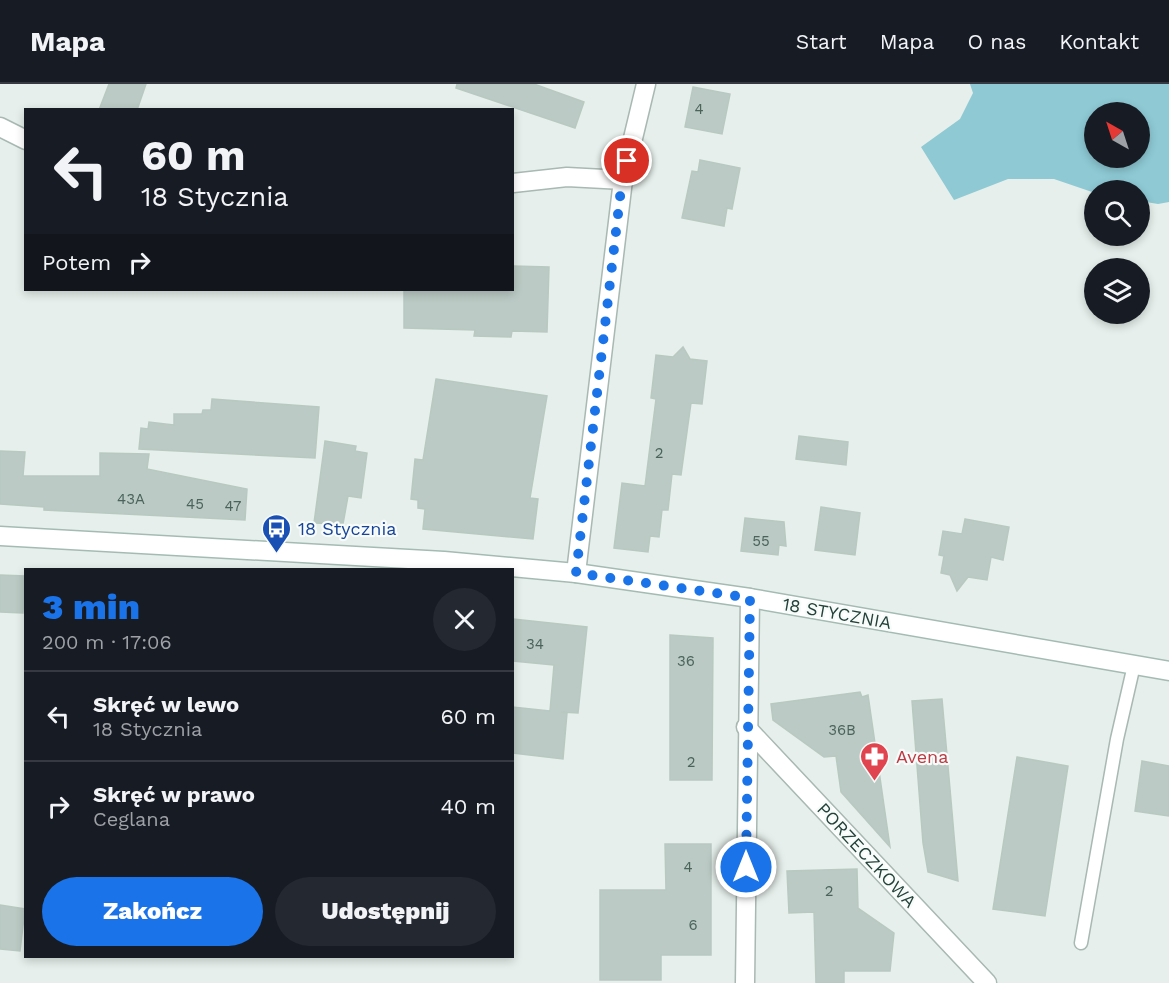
<!DOCTYPE html>
<html lang="pl">
<meta charset="utf-8">
<style>
:root{--surface:#171b24;--page:#242831;--text:#f1f3f6;--muted:#9ea1a6;--line:#363941;--accent:#1a73e8}
body{margin:0;font-family:"Work Sans",sans-serif;background:var(--page);color:var(--text);height:100vh;display:flex;flex-direction:column;font-size:22px;white-space:nowrap}
*{box-sizing:border-box;margin:0}
p{font-size:20px;color:var(--muted)}
.icon{flex:none;width:33px;height:33px;fill:none;stroke:currentColor;stroke-width:2;stroke-linecap:round;stroke-linejoin:round}
.map{position:relative;flex:1;overflow:hidden}
.sheet{position:absolute;left:24px;top:484px;width:490px;height:390px;display:flex;flex-direction:column;background:var(--surface);border-radius:0px;box-shadow:0 3px 9px #0003}
.sheet>*{flex:none}
.hud{position:absolute;left:24px;top:24px;width:490px;height:183px;border-radius:0px;box-shadow:0 3px 9px #0003;background:#171b24;color:var(--text);overflow:hidden}
.needle{width:39px;rotate:321deg}
.controls{position:absolute;left:1084px;top:18px;display:grid;gap:12px}
.controls a{display:grid;place-items:center;width:66px;height:66px;border-radius:50%;background:var(--surface);box-shadow:0 3px 9px #0003;font-size:30px}
.pin{position:absolute;display:grid;place-items:center;width:51px;height:51px;color:#fff;margin:-26px;border:3px solid #fff;border-radius:50%;box-shadow:0 2px 6px #0007}
.me{position:absolute;width:66px;margin:-33px;rotate:0deg;stroke-linejoin:round;filter:drop-shadow(0 0 4px #0008)}
.turn{display:flex;align-items:center;gap:21px;height:126px;padding:0 18px;font-size:27px}
.turn .icon{width:78px;height:78px;stroke-width:2.5}
.turn b{display:block;font-size:42px;line-height:51px}
.then{display:flex;align-items:center;height:57px;padding:0 18px;background:#0003;gap:12px;font-size:22px}
.round{display:grid;place-items:center;flex:none;width:63px;height:63px;border-radius:32px;background:var(--page)}
.head{display:flex;align-items:center;justify-content:space-between;height:102px;padding:0 18px}
h1{font-size:36px;font-weight:800;line-height:45px;color:var(--accent)}
.primary-button{display:flex;gap:12px;margin-top:auto;padding:12px 18px}
.primary-button a{flex:1;height:69px;border-radius:36px;background:var(--accent);color:#fff;font-size:24px;font-weight:800;line-height:69px;text-align:center}
.primary-button a+a{background:var(--page);color:var(--text)}
ul{padding:0;list-style:none}
li{display:flex;align-items:center;gap:18px;height:90px;padding:0 18px;border-top:2px solid var(--line)}
li div{flex:1}
li b{display:block;font-size:22px}
li em{font-style:normal}
header{display:flex;align-items:center;gap:36px;box-sizing:border-box;height:84px;padding:0 30px;background:var(--surface);border-bottom:2px solid var(--line)}
header strong{font-size:28px}
nav{display:flex;gap:33px;margin-inline-start:auto;font-size:21px}
.map>svg:first-child{display:block}
</style>
<header>
<strong>Mapa</strong>
<nav><a>Start</a><a>Mapa</a><a>O nas</a><a>Kontakt</a></nav>
</header>
<div class="map">
<svg width="1169" height="899" viewBox="0 0 1169 899">
<rect width="100%" height="100%" fill="#e6efeb"/>
<!-- water -->
<path fill="#8ec9d4" fill-rule="evenodd" d="M 970,0 L 1169,0 L 1169,118 L 1158,120 L 1140,117 L 1140,106 L 1095,106 L 1095,109 L 1054,95 L 1008,95 L 954,116 L 921,63 L 960,35 L 973,9 ZM 1095,28 L 1140,28 L 1140,74 L 1095,74 Z"/>
<!-- building -->
<g fill="#bbcac4" stroke="#b8c9c2" stroke-width="1.5">
<polygon points="109,0 146,0 137,26 99,26"/>
<polygon points="457,0 534,0 584,18 575,44 456,4"/>
<polygon points="693,3 730,10 722,50 685,43"/>
<polygon points="700,76 740,84 732,125 727,124 724,142 682,134 692,87 698,88"/>
<polygon points="513,182 549,183 547,248 512,247 511,253 474,252 475,246 404,244 404,206 513,206"/>
<polygon points="683,263 690,275 707,277 702,320 691,319 681,391 672,390 668,426 662,426 659,453 650,452 648,468 614,464 622,399 645,402 656,315 651,314 656,271 673,273"/>
<polygon points="436,295 547,312 530,414 538,415 533,455 423,445 425,425 418,424 418,416 411,415 415,375 423,376"/>
<polygon points="212,315 319,323 315,374 139,365 141,344 148,345 149,338 174,341 174,330 202,330 203,326 211,326"/>
<polygon points="799,352 848,358 846,381 796,375"/>
<polygon points="325,357 356,362 355,367 367,369 361,414 348,412 343,440 314,439"/>
<polygon points="0,367 25,368 23,392 100,392 100,369 149,370 147,385 247,405 245,436 44,426 44,423 0,420"/>
<polygon points="821,423 860,429 855,471 815,466"/>
<polygon points="745,434 784,438 786,462 779,461 778,471 741,467"/>
<polygon points="965,435 1009,443 1003,476 991,473 987,496 968,493 957,507 950,491 941,489 944,472 939,471 943,447 962,450"/>
<polygon points="0,491 25,492 23,529 0,528"/>
<polygon points="513,535 587,543 578,629 561,628 567,629 563,675 513,669 513,623 550,627 554,581 513,577"/>
<polygon points="670,551 713,554 712,696 670,696"/>
<polygon points="860,608 862,613 868,611 890,763 841,708 836,672 824,673 773,636 771,620"/>
<polygon points="942,615 950,705 958,797 928,788 923,759 912,617"/>
<polygon points="1017,673 1068,682 1045,832 993,825"/>
<polygon points="1142,677 1169,682 1169,732 1135,727"/>
<polygon points="665,760 711,760 711,871 661,871 661,896 600,896 600,806 666,806"/>
<polygon points="857,785 858,824 894,849 890,887 844,887 844,899 816,899 814,828 789,829 787,787"/>
<polygon points="0,821 25,825 20,867 0,865"/>
</g>
<g fill="none" stroke-linecap="round" stroke-linejoin="round">
<defs>
<polyline id="lane" points="1081,859 1117,655 1134,581"/>
<g id="street">
<polyline points="0,43 26,56"/>
<polyline points="513,99 567,93 623,96"/>
<polyline points="576,489 623,96 646,0"/>
<polyline points="746,643 987,899"/>
<polyline points="745,899 750,514"/>
</g>
<polyline id="secondary" points="0,452 444,477 576,489 750,514 1169,587"/>
</defs>
<!-- lane casing -->
<use href="#lane" stroke="#a8b8b2" stroke-width="15"/>
<!-- street casing -->
<use href="#street" stroke="#a8b8b2" stroke-width="21"/>
<!-- secondary casing -->
<use href="#secondary" stroke="#a4bbb3" stroke-width="21"/>
<!-- lane -->
<use href="#lane" stroke="#fff" stroke-width="12"/>
<!-- street -->
<use href="#street" stroke="#fff" stroke-width="18"/>
<!-- secondary -->
<use href="#secondary" stroke="#fff" stroke-width="18"/>
</g>
<g fill="none" stroke-linecap="round" stroke-linejoin="round">
<!-- route -->
<polyline stroke="#1a73e8" stroke-width="10" stroke-dasharray="0 18" points="627,77 622,96 576,489 750,514 746,783"/>
</g>
<!-- icons -->
<defs>
<symbol id="bus-pin" viewBox="-11 -11 22 30"><path d="M0 17L-7.5 6A9.5 9.5 0 1 1 7.5 6Z" fill="#1a4fb4" stroke="#f7fbf9"/><path d="M-5-6H5V4H4V6H2V4H-2V6H-4V4H-5ZM-3.5-4V0h7V-4ZM-3.5 1.2v1.5H-2V1.2ZM2 1.2v1.5H3.5V1.2Z" fill="#fff"/></symbol>
<symbol id="pharmacy-pin" viewBox="-11 -11 22 30"><path d="M0 17L-7.5 6A9.5 9.5 0 1 1 7.5 6Z" fill="#e0444e" stroke="#f7fbf9"/><path d="M-2-6h4v4h4v4h-4v4h-4v-4h-4v-4h4Z" fill="#fff"/></symbol>
</defs>
<g fill-rule="evenodd">
<use href="#bus-pin" x="260" y="428" width="33" height="45"/>
<use href="#pharmacy-pin" x="858" y="656" width="33" height="45"/>
</g>
<g text-anchor="middle" dominant-baseline="central" stroke-width="4.5" stroke-linejoin="round" paint-order="stroke">
<!-- number labels -->
<g font-size="15" fill="#4a645c">
<text x="699" y="25">4</text>
<text x="659" y="369">2</text>
<text x="131" y="415">43A</text>
<text x="195" y="420">45</text>
<text x="233" y="422">47</text>
<text x="761" y="457">55</text>
<text x="535" y="560">34</text>
<text x="686" y="577">36</text>
<text x="842" y="646">36B</text>
<text x="691" y="678">2</text>
<text x="688" y="783">4</text>
<text x="829" y="807">2</text>
<text x="693" y="841">6</text>
</g>
<!-- transit labels -->
<g font-size="18" fill="#164399" stroke="#f7fbf9" text-anchor="start">
<text x="298" y="444">18 Stycznia</text>
</g>
<!-- street labels -->
<g font-size="18" fill="#24423a" stroke="#f7fbf9">
<text transform="translate(837 529) rotate(10)">18 STYCZNIA</text>
<text transform="translate(867 771) rotate(47)">PORZECZKOWA</text>
</g>
<!-- health labels -->
<g font-size="18" fill="#be3a42" stroke="#f7fbf9" text-anchor="start">
<text x="896" y="672">Avena</text>
</g>
</g>
</svg>
<div class="controls">
<a><svg class="needle" viewBox="-14 -14 28 28"><path d="M0-13l5 13h-10z" fill="#e53935"/><path d="M0 13l5-13h-10z" fill="#9ea1a6"/></svg></a>
<a><svg class="icon" aria-label="search" viewBox="0 0 24 24"><circle cx="10" cy="10" r="6"/><path d="M15 15l6 6"/></svg></a>
<a><svg class="icon" aria-label="layers" viewBox="0 0 24 24"><path d="M12 4l9 5-9 5-9-5zM3 14l9 5 9-5"/></svg></a>
</div>
<div class="pin" style="left:627px;top:77px;background:#d93025"><svg class="icon" aria-label="arrive" viewBox="0 0 24 24"><path d="M6 21V4h12l-3 4 3 4H6"/></svg></div>
<svg class="me" style="left:746px;top:783px" viewBox="-20 -20 40 40"><circle r="17" fill="#1a73e8" stroke="#fff" stroke-width="3"/><path d="M0-11L8 9 0 5-8 9z" fill="#fff"/></svg>
<div class="hud">
<div class="turn"><svg class="icon" aria-label="left" viewBox="0 0 24 24"><path d="M17 20v-9H6M10 6l-5 5 5 5"/></svg><div><b>60 m</b>18 Stycznia</div></div>
<div class="then">Potem<svg class="icon" aria-label="right" viewBox="0 0 24 24"><path d="M7 20v-9h11M14 6l5 5-5 5"/></svg></div>
</div>
<section class="sheet">
<div class="head"><div><h1>3 min</h1><p>200 m · 17:06</p></div><a class="round"><svg class="icon" aria-label="close" viewBox="0 0 24 24"><path d="M6 6l12 12M18 6L6 18"/></svg></a></div>
<ul>
<li><svg class="icon" aria-label="left" viewBox="0 0 24 24"><path d="M17 20v-9H6M10 6l-5 5 5 5"/></svg><div><b>Skręć w lewo</b><p>18 Stycznia</p></div><em>60 m</em></li>
<li><svg class="icon" aria-label="right" viewBox="0 0 24 24"><path d="M7 20v-9h11M14 6l5 5-5 5"/></svg><div><b>Skręć w prawo</b><p>Ceglana</p></div><em>40 m</em></li>
</ul>
<div class="primary-button"><a>Zakończ</a><a>Udostępnij</a></div>
</section>
</div>
